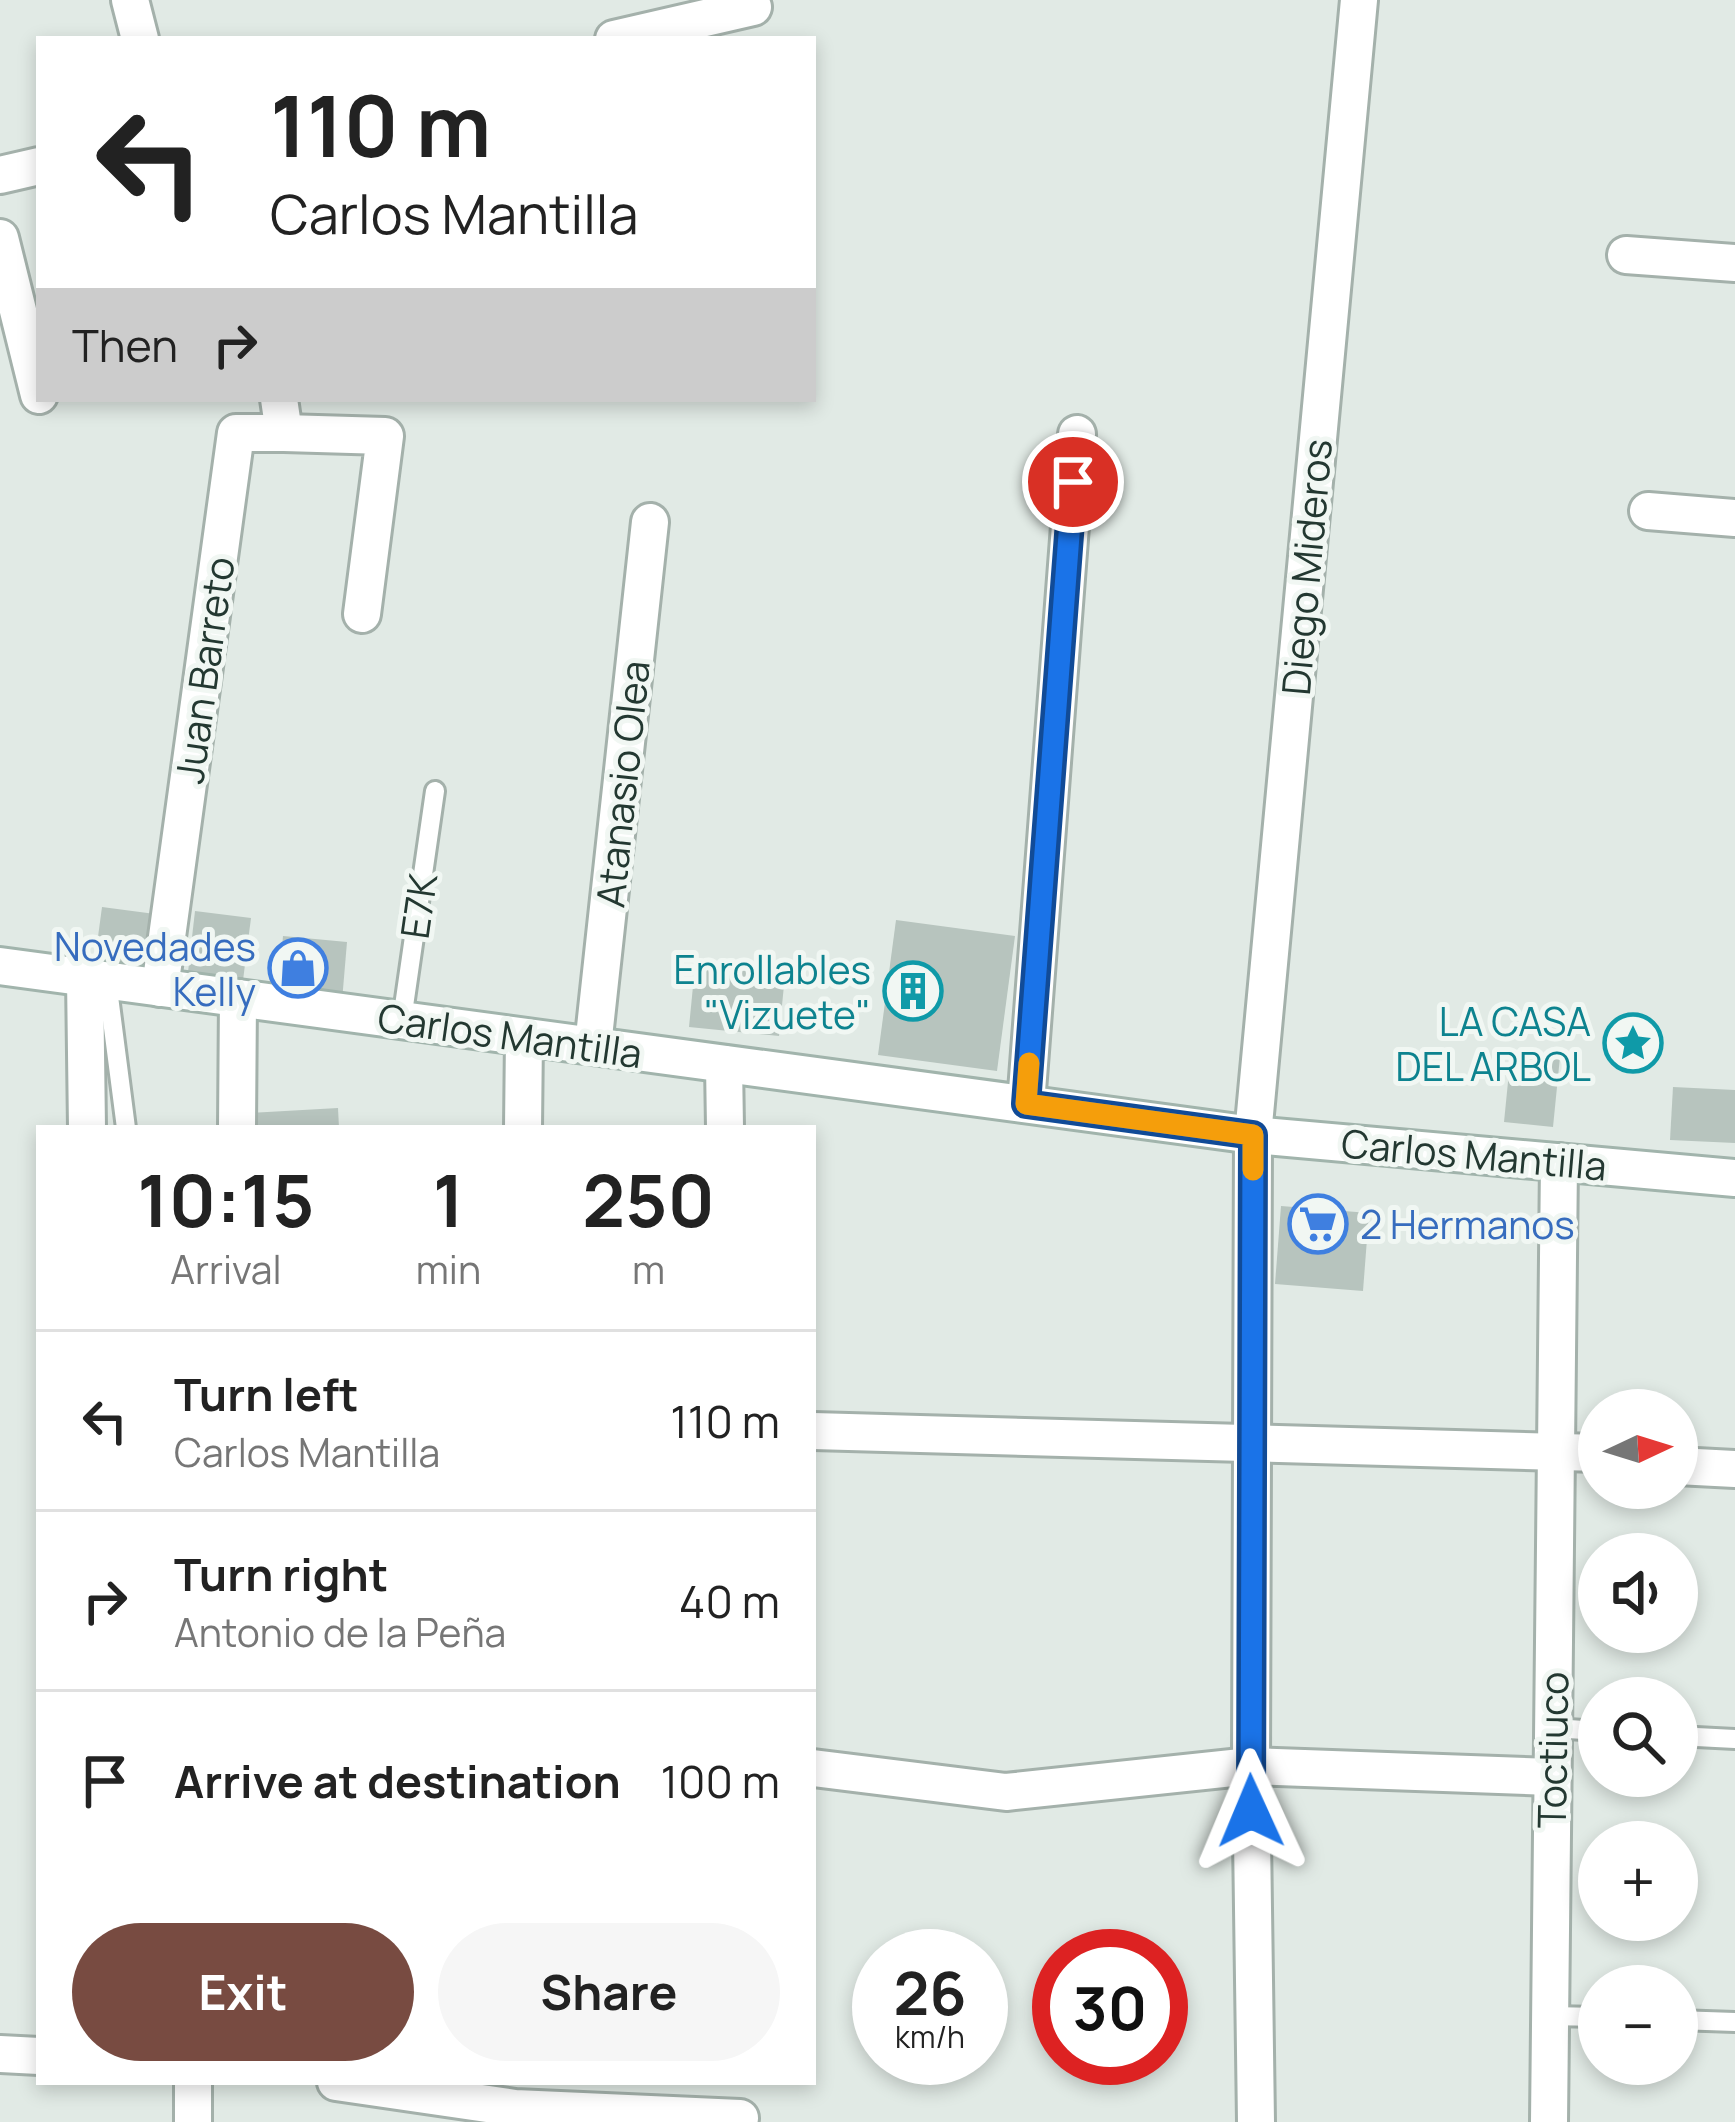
<!DOCTYPE html>
<meta charset="utf-8">
<style>
:root{--surface:#fff;--page:#f6f6f6;--text:#222;--muted:#767676;--line:#e0e0e0;--accent:#784b41}
body{margin:0;font-family:Manrope,sans-serif;background:var(--page);color:var(--text);height:100vh;display:flex;flex-direction:column;font-size:45px;white-space:nowrap}
*{box-sizing:border-box;margin:0}
p{font-size:39px;color:var(--muted)}
.icon{flex:none;width:66px;height:66px;fill:none;stroke:currentColor;stroke-width:2;stroke-linecap:round;stroke-linejoin:round}
.map{position:relative;flex:1;overflow:hidden}
.side{position:absolute;left:36px;top:1125px;width:780px;height:960px;display:flex;flex-direction:column;background:var(--surface);border-radius:0px;box-shadow:0 6px 18px #0003}
.side>*{flex:none}
.top-card{position:absolute;left:36px;top:36px;width:780px;height:366px;border-radius:0px;box-shadow:0 6px 18px #0003;background:#fff;color:var(--text);overflow:hidden}
.needle{width:78px;rotate:86deg}
.controls{position:absolute;left:1578px;top:1389px;display:grid;gap:24px}
.controls a{display:grid;place-items:center;width:120px;height:120px;border-radius:50%;background:var(--surface);box-shadow:0 6px 18px #0003;font-size:60px}
.speed{position:absolute;left:852px;top:1929px;display:flex;gap:24px;font-size:60px;font-weight:700;text-align:center}
.speed>*{display:grid;place-content:center;width:156px;height:156px;border-radius:50%;background:var(--surface);box-shadow:0 6px 18px #0003;line-height:1}
.speed small{font-size:30px;font-weight:400}
.speed .limit{border:18px solid #d22;background:#fff;color:#111}
.pin{position:absolute;display:grid;place-items:center;width:102px;height:102px;color:#fff;margin:-51px;border:6px solid #fff;border-radius:50%;box-shadow:0 3px 12px #0007}
.me{position:absolute;width:132px;margin:-66px;rotate:359deg;stroke-linejoin:round;filter:drop-shadow(0 0 9px #0008)}
.turn{display:flex;align-items:center;gap:42px;height:252px;padding:0 36px;font-size:54px}
.turn .icon{width:156px;height:156px;stroke-width:2.5}
.turn b{display:block;font-size:84px;line-height:102px}
.then{display:flex;align-items:center;height:114px;padding:0 36px;background:#0003;gap:24px;font-size:45px}
.eta{display:flex;justify-content:space-evenly;align-items:center;height:204px;text-align:center}
.eta b{font-size:72px;font-weight:700;line-height:84px}
.cta{display:flex;gap:24px;margin-top:auto;padding:24px 36px}
.cta a{flex:1;height:138px;border-radius:72px;background:var(--accent);color:#fff;font-size:48px;font-weight:700;line-height:138px;text-align:center}
.cta a+a{background:var(--page);color:var(--text)}
ul{padding:0;list-style:none}
li{display:flex;align-items:center;gap:36px;height:180px;padding:0 36px;border-top:3px solid var(--line)}
li div{flex:1}
li b{display:block;font-size:45px}
li em{font-style:normal}
.map>svg:first-child{display:block}
</style>
<div class="map">
<svg width="1735" height="2122" viewBox="0 0 1735 2122">
<rect width="100%" height="100%" fill="#e1eae5"/>
<!-- building -->
<g fill="#b7c4be">
<polygon points="102,907 155,914 146,981 93,974"/>
<polygon points="195,911 251,918 242,988 187,981"/>
<polygon points="896,920 1015,936 997,1071 878,1055"/>
<polygon points="283,936 347,942 342,1001 278,996"/>
<polygon points="695,966 785,975 779,1036 689,1027"/>
<polygon points="1511,1052 1560,1057 1553,1127 1504,1122"/>
<polygon points="1673,1087 1735,1090 1735,1143 1670,1140"/>
<polygon points="338,1108 339,1128 252,1128 251,1113"/>
<polygon points="1281,1206 1369,1213 1363,1291 1275,1284"/>
</g>
<g fill="none" stroke-linecap="round" stroke-linejoin="round">
<defs>
<g id="lane">
<polyline points="107,981 126,1128"/>
<polyline points="402,1020 435,791"/>
<polyline points="1553,1728 1599,1731"/>
<polyline points="1677,1736 1735,1739"/>
<polyline points="1550,2016 1599,2017"/>
<polyline points="1677,2020 1735,2022"/>
</g>
<g id="street">
<polyline points="130,0 140,39"/>
<polyline points="614,39 753,7"/>
<polyline points="0,175 39,166"/>
<polyline points="0,238 39,395"/>
<polyline points="1626,255 1735,263"/>
<polyline points="284,433 385,436 362,614"/>
<polyline points="1648,511 1735,518"/>
<polyline points="85,978 87,1128"/>
<polyline points="160,988 236,433 284,433 279,399"/>
<polyline points="593,1046 650,522"/>
<polyline points="724,1064 725,1128"/>
<polyline points="1026,1104 1077,434"/>
<polyline points="237,1128 238,998"/>
<polyline points="523,1128 524,1037"/>
<polyline points="813,1431 1599,1453"/>
<polyline points="1677,1466 1735,1469"/>
<polyline points="813,1768 1006,1792 1251,1766 1551,1777"/>
<polyline points="0,2054 39,2056"/>
<polyline points="336,2082 515,2108 740,2118"/>
<polyline points="193,2122 193,2082"/>
<polyline points="1256,2122 1251,1766 1253,1135 1359,0"/>
<polyline points="1549,2122 1559,1162"/>
</g>
<polyline id="secondary" points="0,966 1253,1135 1735,1178"/>
</defs>
<!-- lane casing -->
<use href="#lane" stroke="#a4b1ab" stroke-width="24"/>
<!-- street casing -->
<use href="#street" stroke="#a4b1ab" stroke-width="42"/>
<!-- secondary casing -->
<use href="#secondary" stroke="#a1b4ac" stroke-width="42"/>
<!-- lane -->
<use href="#lane" stroke="#fff" stroke-width="18"/>
<!-- street -->
<use href="#street" stroke="#fff" stroke-width="36"/>
<!-- secondary -->
<use href="#secondary" stroke="#fff" stroke-width="36"/>
</g>
<g fill="none" stroke-linecap="round" stroke-linejoin="round">
<defs>
<polyline id="route" points="1073,482 1026,1104 1253,1135 1251,1811"/>
</defs>
<!-- route casing -->
<use href="#route" stroke="#114b97" stroke-width="30"/>
<!-- route -->
<use href="#route" stroke="#1a73e8" stroke-width="21"/>
<!-- slow -->
<polyline stroke="#f59e0b" stroke-width="21" points="1029,1063 1026,1104 1253,1135 1253,1170"/>
</g>
<!-- icons -->
<defs>
<symbol id="shop-ring" viewBox="-11 -11 22 22"><circle r="9.5" fill="#f1f7f3" stroke="#3f7fe0" stroke-width="1.5"/><path d="M-5-2.5h2.3a2.7 3.5 0 0 1 5.4 0H5L5.5 6h-11ZM-1.5-2.5h3a1.5 2.3 0 0 0-3 0Z" fill="#3f7fe0"/></symbol>
<symbol id="building-ring" viewBox="-11 -11 22 22"><circle r="9.5" fill="#f1f7f3" stroke="#0f9aa8" stroke-width="1.5"/><path d="M-4-6H4V6H1V3H-1V6H-4ZM-2.5-4.3h1.7v1.8h-1.7ZM.8-4.3h1.7v1.8H.8ZM-2.5-1h1.7V.8h-1.7ZM.8-1h1.7V.8H.8Z" fill="#0f9aa8"/></symbol>
<symbol id="sight-ring" viewBox="-11 -11 22 22"><circle r="9.5" fill="#f1f7f3" stroke="#0f9aa8" stroke-width="1.5"/><path d="M0-6L1.8-2.2L6-1.7L2.9 1.2L3.7 5.4L0 3.3L-3.7 5.4L-2.9 1.2L-6-1.7L-1.8-2.2Z" fill="#0f9aa8"/></symbol>
<symbol id="supermarket-ring" viewBox="-11 -11 22 22"><circle r="9.5" fill="#f1f7f3" stroke="#3f7fe0" stroke-width="1.5"/><path d="M-6-5.5h2.5l.6 2H6L4.5 2H-2.5L-4.4-4H-6ZM-1.5 3.2a1.3 1.3 0 1 0 .1 0ZM3 3.2a1.3 1.3 0 1 0 .1 0Z" fill="#3f7fe0"/></symbol>
</defs>
<g fill-rule="evenodd">
<use href="#shop-ring" x="265" y="935" width="66" height="66"/>
<use href="#building-ring" x="880" y="958" width="66" height="66"/>
<use href="#sight-ring" x="1600" y="1010" width="66" height="66"/>
<use href="#supermarket-ring" x="1285" y="1191" width="66" height="66"/>
</g>
<g text-anchor="middle" dominant-baseline="central" stroke-width="10" stroke-linejoin="round" paint-order="stroke">
<!-- street labels -->
<g font-size="39" fill="#233831" stroke="#f1f7f3">
<text transform="translate(1306 567) rotate(-85)">Diego Mideros</text>
<text transform="translate(204 670) rotate(-82)">Juan Barreto</text>
<text transform="translate(622 784) rotate(-84)">Atanasio Olea</text>
<text transform="translate(418 906) rotate(-82)">E7K</text>
<text transform="translate(510 1035) rotate(8)">Carlos Mantilla</text>
<text transform="translate(1474 1154) rotate(5)">Carlos Mantilla</text>
<text transform="translate(1552 1750) rotate(-89)">Toctiuco</text>
</g>
<!-- shop labels -->
<g font-size="39" fill="#366cbe" stroke="#f1f7f3" text-anchor="end">
<text x="256" y="946">Novedades<tspan x="256" dy="45">Kelly</tspan></text>
<text x="1360" y="1224" text-anchor="start">2 Hermanos</text>
</g>
<!-- culture labels -->
<g font-size="39" fill="#0d838f" stroke="#f1f7f3" text-anchor="end">
<text x="871" y="969">Enrollables<tspan x="871" dy="45">"Vizuete"</tspan></text>
<text x="1591" y="1021">LA CASA<tspan x="1591" dy="45">DEL ARBOL</tspan></text>
</g>
</g>
</svg>
<div class="controls">
<a><svg class="needle" viewBox="-14 -14 28 28"><path d="M0-13l5 13h-10z" fill="#e53935"/><path d="M0 13l5-13h-10z" fill="#767676"/></svg></a>
<a><svg class="icon" aria-label="sound" viewBox="0 0 24 24"><path d="M4 9h4l5-4v14l-5-4H4zM17 9q2 3 0 6"/></svg></a>
<a><svg class="icon" aria-label="search" viewBox="0 0 24 24"><circle cx="10" cy="10" r="6"/><path d="M15 15l6 6"/></svg></a>
<a>+</a>
<a>−</a>
</div>
<div class="speed"><div>26<small>km/h</small></div><div class="limit">30</div></div>
<div class="pin" style="left:1073px;top:482px;background:#d93025"><svg class="icon" aria-label="arrive" viewBox="0 0 24 24"><path d="M6 21V4h12l-3 4 3 4H6"/></svg></div>
<svg class="me" style="left:1251px;top:1811px" viewBox="-20 -20 40 40"><path d="M0-17L14 15 0 8-14 15z" fill="#1a73e8" stroke="#fff" stroke-width="4"/></svg>
<div class="top-card">
<div class="turn"><svg class="icon" aria-label="left" viewBox="0 0 24 24"><path d="M17 20v-9H6M10 6l-5 5 5 5"/></svg><div><b>110 m</b>Carlos Mantilla</div></div>
<div class="then">Then<svg class="icon" aria-label="right" viewBox="0 0 24 24"><path d="M7 20v-9h11M14 6l5 5-5 5"/></svg></div>
</div>
<section class="side">
<div class="eta">
<div><b>10:15</b><p>Arrival</p></div>
<div><b>1</b><p>min</p></div>
<div><b>250</b><p>m</p></div>
</div>
<ul>
<li><svg class="icon" aria-label="left" viewBox="0 0 24 24"><path d="M17 20v-9H6M10 6l-5 5 5 5"/></svg><div><b>Turn left</b><p>Carlos Mantilla</p></div><em>110 m</em></li>
<li><svg class="icon" aria-label="right" viewBox="0 0 24 24"><path d="M7 20v-9h11M14 6l5 5-5 5"/></svg><div><b>Turn right</b><p>Antonio de la Peña</p></div><em>40 m</em></li>
<li><svg class="icon" aria-label="arrive" viewBox="0 0 24 24"><path d="M6 21V4h12l-3 4 3 4H6"/></svg><div><b>Arrive at destination</b></div><em>100 m</em></li>
</ul>
<div class="cta"><a>Exit</a><a>Share</a></div>
</section>
</div>
